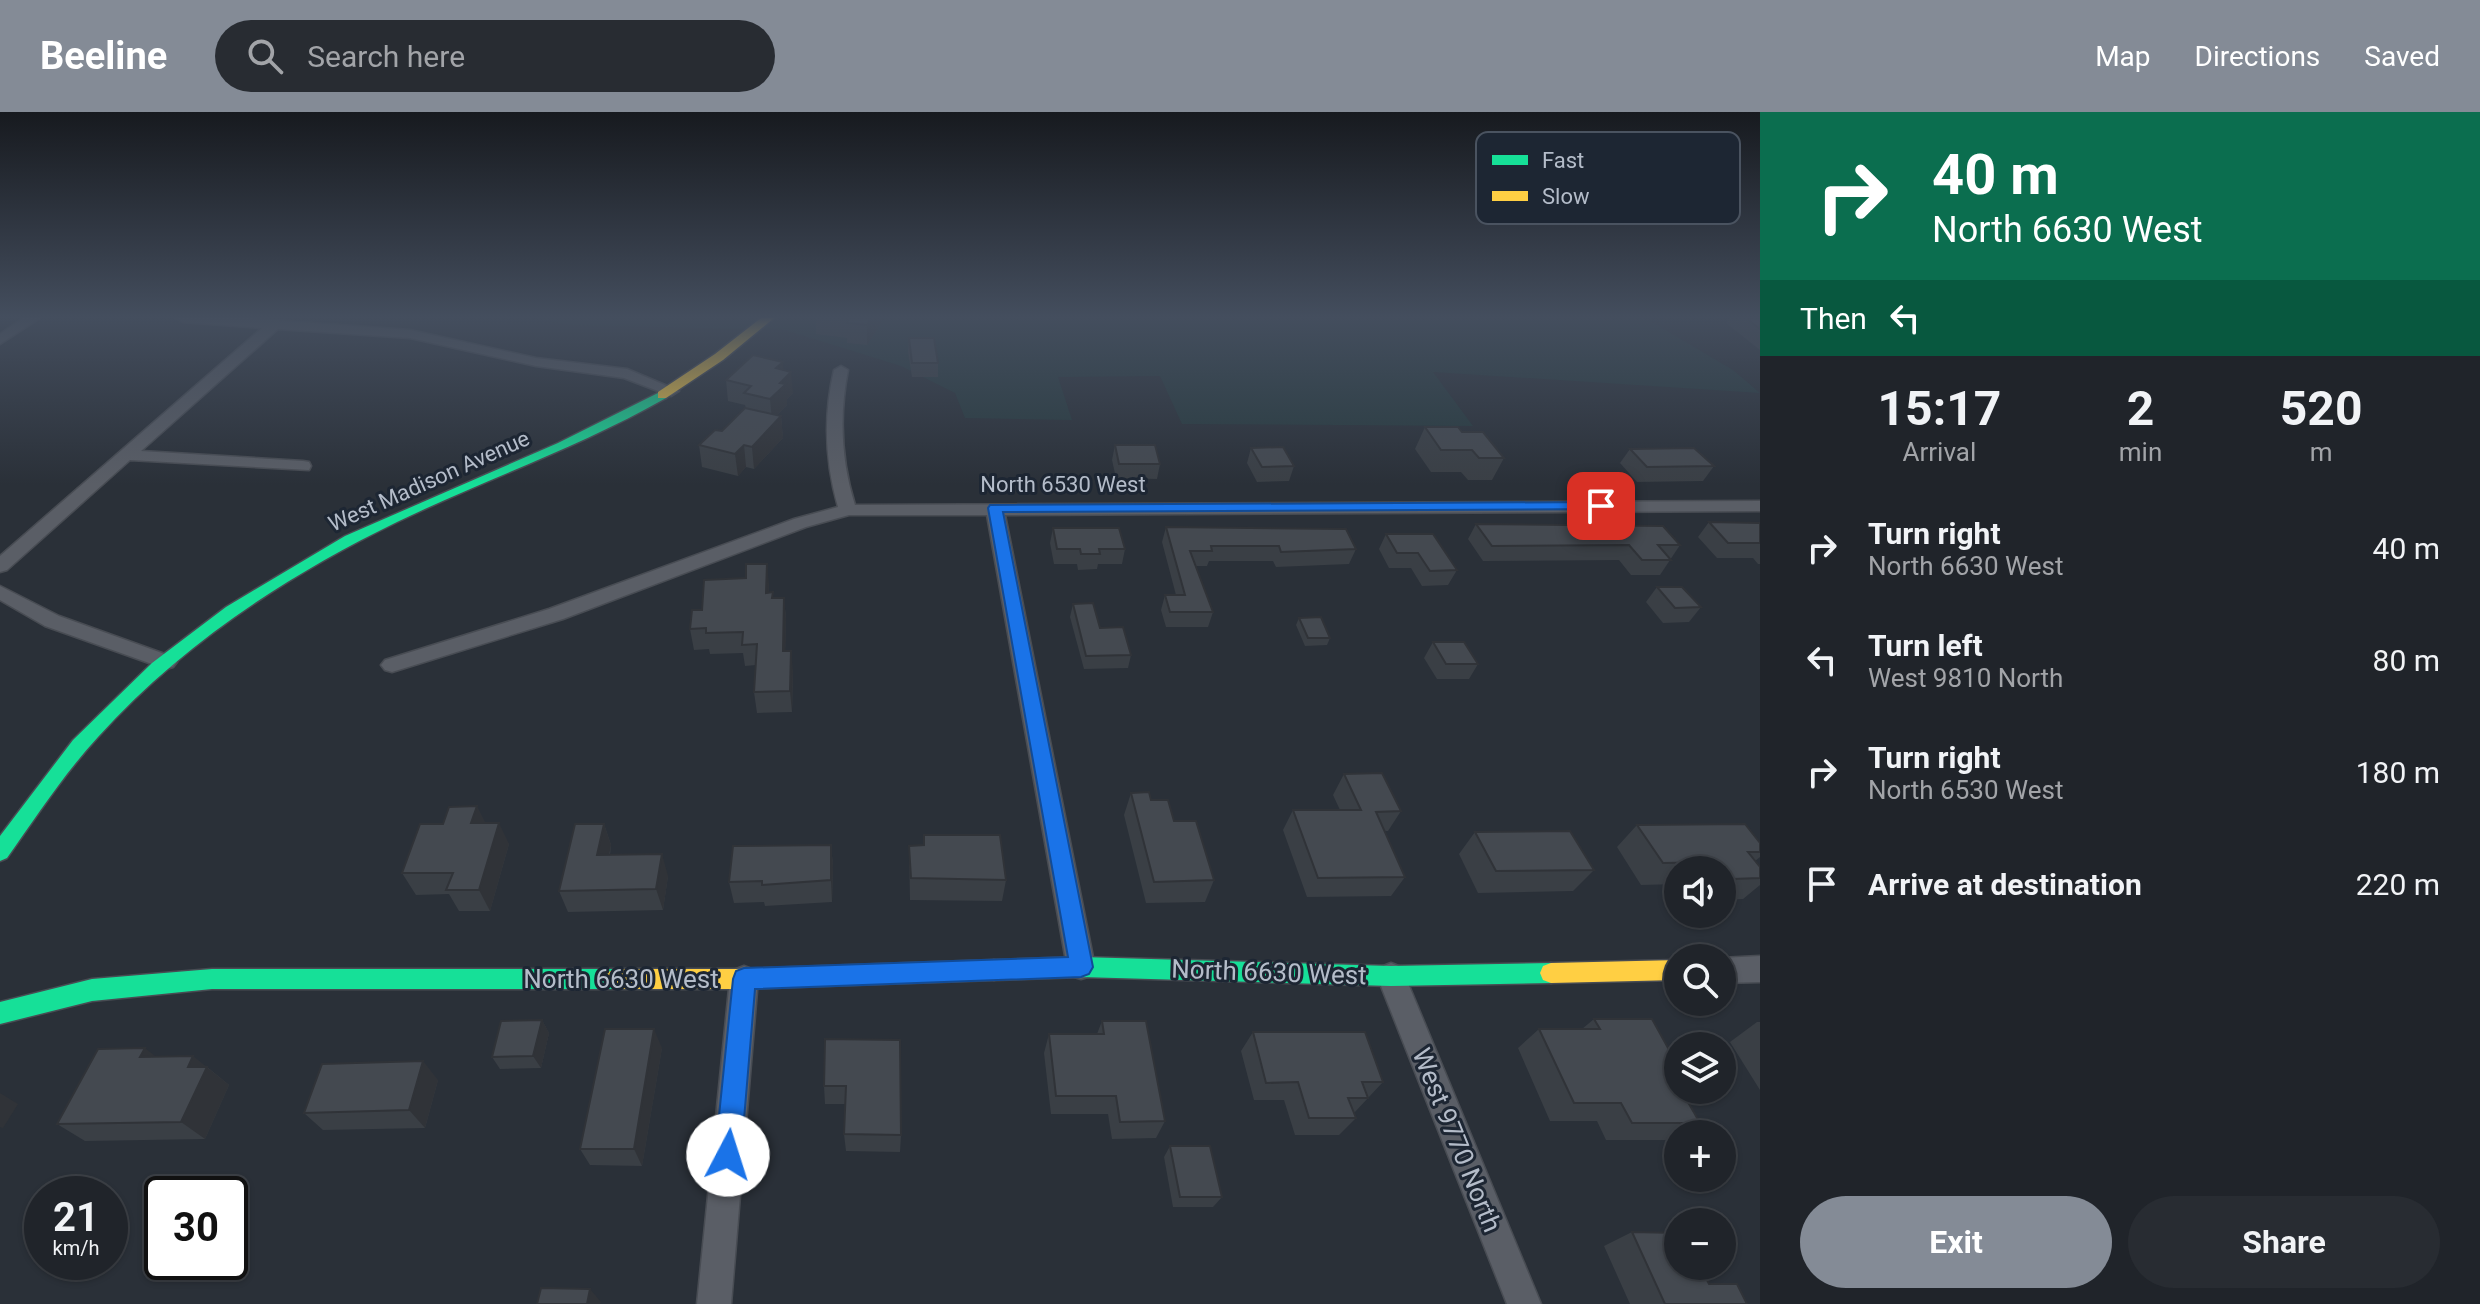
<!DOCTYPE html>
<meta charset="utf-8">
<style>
:root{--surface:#20242a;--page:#282c32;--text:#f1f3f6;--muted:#a2a4a8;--line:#3d4147;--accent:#848b96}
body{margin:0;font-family:Roboto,sans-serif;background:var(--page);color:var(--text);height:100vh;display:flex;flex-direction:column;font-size:30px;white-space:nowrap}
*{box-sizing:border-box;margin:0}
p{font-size:26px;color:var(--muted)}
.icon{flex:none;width:44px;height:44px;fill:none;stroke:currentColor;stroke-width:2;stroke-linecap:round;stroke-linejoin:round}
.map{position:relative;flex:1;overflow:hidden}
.panel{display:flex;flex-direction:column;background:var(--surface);width:720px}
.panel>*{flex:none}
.hud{background:#0b6e4f;color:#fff;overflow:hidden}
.controls{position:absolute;left:1664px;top:744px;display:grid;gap:16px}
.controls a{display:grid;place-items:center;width:72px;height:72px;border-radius:50%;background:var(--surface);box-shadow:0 2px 6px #0004,0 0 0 2px var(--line);font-size:40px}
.speed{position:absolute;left:24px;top:1064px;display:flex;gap:16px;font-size:40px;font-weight:700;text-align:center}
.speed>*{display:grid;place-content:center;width:104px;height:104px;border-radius:50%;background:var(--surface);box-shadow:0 2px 6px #0004,0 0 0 2px var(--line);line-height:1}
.speed small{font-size:20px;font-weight:400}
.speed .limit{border:4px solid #111;border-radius:12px;background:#fff;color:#111}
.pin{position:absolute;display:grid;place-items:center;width:68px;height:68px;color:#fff;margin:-34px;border-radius:16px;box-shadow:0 4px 12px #0006}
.me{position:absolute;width:88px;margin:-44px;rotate:5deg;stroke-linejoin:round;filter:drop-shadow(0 0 6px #0008)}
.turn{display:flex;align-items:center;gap:28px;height:168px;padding:0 40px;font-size:36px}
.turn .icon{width:104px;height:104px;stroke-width:2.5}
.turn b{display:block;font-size:56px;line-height:68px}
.then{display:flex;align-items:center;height:76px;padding:0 40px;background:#0003;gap:16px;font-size:30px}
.eta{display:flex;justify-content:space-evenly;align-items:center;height:136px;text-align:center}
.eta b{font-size:48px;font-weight:700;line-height:56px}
.cta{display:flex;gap:16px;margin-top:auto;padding:16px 40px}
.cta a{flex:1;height:92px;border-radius:48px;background:var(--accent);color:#fff;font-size:32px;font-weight:700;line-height:92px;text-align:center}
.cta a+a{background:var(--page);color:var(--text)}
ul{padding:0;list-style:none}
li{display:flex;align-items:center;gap:24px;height:112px;padding:0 40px}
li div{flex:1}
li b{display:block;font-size:30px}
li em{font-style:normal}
header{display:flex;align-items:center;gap:48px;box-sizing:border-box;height:112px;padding:0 40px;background:var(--accent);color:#fff}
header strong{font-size:38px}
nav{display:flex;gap:44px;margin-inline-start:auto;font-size:28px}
.search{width:560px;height:72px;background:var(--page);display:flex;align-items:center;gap:20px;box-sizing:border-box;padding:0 28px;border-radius:44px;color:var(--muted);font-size:30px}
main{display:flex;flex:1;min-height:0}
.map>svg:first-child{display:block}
</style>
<header>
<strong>Beeline</strong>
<div class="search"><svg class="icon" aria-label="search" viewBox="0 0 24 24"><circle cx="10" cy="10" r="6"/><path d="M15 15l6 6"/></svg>Search here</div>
<nav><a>Map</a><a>Directions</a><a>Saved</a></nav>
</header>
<main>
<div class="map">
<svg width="1760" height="1192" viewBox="0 0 1760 1192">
<rect width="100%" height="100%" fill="#2a3038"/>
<!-- green -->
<polygon fill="#273a3e" points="532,206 1645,206 1733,258 1760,281 1433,260 1473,314 1182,312 1160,264 1058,265 1072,308 965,306 955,281 901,254 785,218 571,213"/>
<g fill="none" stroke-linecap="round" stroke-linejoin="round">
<defs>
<g id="street">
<polygon points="23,206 40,206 0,232 0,222"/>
<polygon points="176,206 245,206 410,218 536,246 627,257 679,279 671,284 624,266 536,254 410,226 278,217 141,339 303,349 309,350 311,354 309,358 130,348 7,458 0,460 0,444 262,216 183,210"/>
<path d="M 841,254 L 848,258 C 839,304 841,348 855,393 L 1760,389 L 1760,399 L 1005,403 L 1095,855 L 1091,864 L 1081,867 L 1071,864 L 1067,855 L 987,403 L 849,403 L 806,415 L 563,507 L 392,560 L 385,558 L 381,553 L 385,548 L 549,497 L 794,407 L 838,395 C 825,349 823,305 834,258 Z"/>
<polygon points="0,474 59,504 173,545 177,550 173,555 166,557 45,514 0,488"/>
<polygon points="1760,844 1760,870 1722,871 1721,846"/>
<polygon points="1391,851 1401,855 1405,864 1541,1192 1507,1192 1377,864 1381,855"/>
<polygon points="744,854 754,858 758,867 731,1192 697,1192 730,867 734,858"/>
</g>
<g id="fast">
<path d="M 662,279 L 666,280 L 666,286 C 580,335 486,367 397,410 C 286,464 181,533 98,625 C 64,662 36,705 7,746 L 0,749 L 0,724 L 73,628 L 152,551 L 226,495 L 345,424 L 558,331 Z"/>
<polygon points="1081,845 1391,854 1551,851 1559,854 1562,861 1559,868 1551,871 1391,874 1081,865 994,868 986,865 983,858 986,851 994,848"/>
<polygon points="212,857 616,857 624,860 627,867 624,874 616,877 212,877 92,889 0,912 0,890 92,867"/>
</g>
<g id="slow">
<polygon points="761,206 774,206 723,248 666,286 658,286 658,280 715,242"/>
<polygon points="994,848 1002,851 1005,858 1002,865 994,868 744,877 616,877 608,874 605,867 608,860 616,857 744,857"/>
<polygon points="1678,848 1678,868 1551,871 1543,868 1540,861 1543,854 1551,851"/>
</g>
</defs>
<!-- street casing -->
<use href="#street" stroke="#484c53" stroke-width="3"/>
<!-- fast casing -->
<use href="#fast" stroke="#484c53" stroke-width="3"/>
<!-- slow casing -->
<use href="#slow" stroke="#484c53" stroke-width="3"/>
<!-- street -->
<use href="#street" fill="#5a5e66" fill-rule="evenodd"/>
<!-- fast -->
<use href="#fast" fill="#16e098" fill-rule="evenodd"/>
<!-- slow -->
<use href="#slow" fill="#ffcf43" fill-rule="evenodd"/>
</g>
<!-- wall -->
<g fill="#3a3f45">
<polygon points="816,206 884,206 867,233 847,231 847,226 816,222"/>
<polygon points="1729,206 1760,206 1760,238 1726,211"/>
<polygon points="909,226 938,251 938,265 912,265 908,240"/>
<polygon points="783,258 793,281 787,287 787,293 777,303 781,304 783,326 754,357 746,355 738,364 702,355 699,333 722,319 746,296 745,293 728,289 726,268"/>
<polygon points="1425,315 1462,320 1504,346 1492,368 1468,368 1461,360 1431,360 1415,337"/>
<polygon points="1115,333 1160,352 1157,367 1116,366 1112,348"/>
<polygon points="1251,336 1294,354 1289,369 1257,370 1247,351"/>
<polygon points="1630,337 1714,354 1703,369 1637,370 1620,351"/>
<polygon points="1709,410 1760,411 1760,452 1758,452 1753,446 1717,446 1698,425"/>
<polygon points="1476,412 1680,433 1660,463 1631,463 1619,448 1483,449 1468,427"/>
<polygon points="1166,415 1356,437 1349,452 1276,455 1273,449 1209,449 1207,454 1196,454 1213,500 1208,515 1166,515 1161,498 1165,483 1176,483 1162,430"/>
<polygon points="1053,416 1125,437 1122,452 1098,452 1097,457 1078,458 1077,452 1054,452 1050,431"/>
<polygon points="1386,422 1457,458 1448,473 1422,474 1411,456 1389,456 1379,437"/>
<polygon points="769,472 769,480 773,480 773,486 784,486 786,507 785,539 793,560 792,600 757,601 754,580 756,553 745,554 743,541 710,542 709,537 694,538 690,517"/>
<polygon points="1657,475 1701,495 1689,510 1663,511 1646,490"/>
<polygon points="1073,492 1131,543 1128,556 1084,557 1070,505"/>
<polygon points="1299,506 1330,526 1327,533 1305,534 1296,513"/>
<polygon points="1433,530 1478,552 1469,567 1437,567 1424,546"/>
<polygon points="1344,662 1401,699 1388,719 1384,719 1405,765 1391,784 1307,785 1283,718 1293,698 1340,698 1333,683"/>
<polygon points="1131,681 1151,688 1174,709 1214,768 1205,790 1146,791 1124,703"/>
<polygon points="485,711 509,732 490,799 459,799 449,782 416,783 402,761"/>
<polygon points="604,712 611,733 610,743 668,764 663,798 568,800 559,779"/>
<polygon points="1637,713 1760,731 1760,745 1755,749 1760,755 1760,773 1743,787 1722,788 1722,758 1678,758 1678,772 1641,773 1617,735"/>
<polygon points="1475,720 1594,758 1573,779 1478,781 1459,742"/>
<polygon points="924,723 1006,768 1002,789 910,788 909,734 923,733"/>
<polygon points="831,733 833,754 832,790 765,794 764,790 734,791 729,770"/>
<polygon points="1594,907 1678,978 1682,978 1700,1011 1682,1022 1678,1022 1678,1024 1672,1028 1606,1028 1597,1009 1550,1009 1518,936 1539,917 1582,917"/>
<polygon points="542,908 549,921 541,956 500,957 492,945"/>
<polygon points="1102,909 1165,1009 1156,1026 1112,1027 1108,1002 1051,1002 1044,941 1049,922 1097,922"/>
<polygon points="1757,910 1760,910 1760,978 1730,930"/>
<polygon points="1253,920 1383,970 1354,1001 1356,1006 1339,1023 1295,1023 1284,988 1254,988 1241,939"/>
<polygon points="825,927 901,1023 900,1040 846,1039 844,1022 845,992 825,992 824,974"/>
<polygon points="662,936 642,1054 590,1053 580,1037"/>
<polygon points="155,945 207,955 229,973 205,1027 85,1029 57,1012"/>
<polygon points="438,968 425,1016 323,1018 304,1001"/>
<polygon points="1170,1034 1222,1085 1213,1095 1173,1095 1164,1045"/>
<polygon points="1632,1120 1709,1172 1747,1192 1630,1192 1604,1134"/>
</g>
<!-- shaded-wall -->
<g fill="#303338">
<polygon points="871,206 884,206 867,233 867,213"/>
<polygon points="783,250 784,267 791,260 793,281 787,287 787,293 772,308 770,287 776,256"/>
<polygon points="781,304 783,326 754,357 752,335"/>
<polygon points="744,333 746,355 738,364 735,342"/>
<polygon points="767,452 769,472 769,501 766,481"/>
<polygon points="784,486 786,507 785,560 783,539"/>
<polygon points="791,539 793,560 792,600 790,579"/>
<polygon points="477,694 488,716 471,711"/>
<polygon points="499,711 509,732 490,799 479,778"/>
<polygon points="604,712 611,733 605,764 597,743"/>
<polygon points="831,733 833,754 832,790 831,768"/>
<polygon points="662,742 668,764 663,798 656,777"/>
<polygon points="542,908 549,921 541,956 533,944"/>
<polygon points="654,917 662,936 642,1054 634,1037"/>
<polygon points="145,936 169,955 140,945"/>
<polygon points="193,944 229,973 205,1027 181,1010 188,955"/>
<polygon points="423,949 438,968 425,1016 409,998"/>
<polygon points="0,981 18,992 3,1016 0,1015"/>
<polygon points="590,1177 601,1190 600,1192 587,1192"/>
</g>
<!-- building -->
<g fill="#444950" stroke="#303338" stroke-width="2">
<polygon points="849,206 871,206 867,213 847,211"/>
<polygon points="1746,206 1760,206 1760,217"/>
<polygon points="909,226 934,226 938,251 912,251"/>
<polygon points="753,243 783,250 776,256 791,260 780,271 786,272 770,287 744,281 751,274 726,268"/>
<polygon points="745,296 781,304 752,335 744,333 735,342 699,333 715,318 722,319"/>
<polygon points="1425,315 1458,315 1462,320 1483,320 1504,346 1479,346 1472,338 1441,338"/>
<polygon points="1115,333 1155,333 1160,352 1119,352"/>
<polygon points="1283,335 1294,354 1262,355 1251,336"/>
<polygon points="1694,336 1714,354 1647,355 1630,337"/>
<polygon points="1709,410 1760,411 1760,431 1728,431"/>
<polygon points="1476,412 1663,414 1680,433 1658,433 1671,448 1642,448 1629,433 1492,434"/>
<polygon points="1166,415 1346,417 1356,437 1281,440 1279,434 1211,434 1212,439 1190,439 1213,500 1170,500 1165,483 1185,483"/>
<polygon points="1053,416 1119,416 1125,437 1099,437 1100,442 1081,442 1080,437 1057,437"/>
<polygon points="1386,422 1433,422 1457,458 1430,459 1418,441 1397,441"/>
<polygon points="746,452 767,452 766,481 773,480 772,486 784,486 783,539 791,539 790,579 754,580 757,532 742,533 743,520 706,521 706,516 690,517 692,498 702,498 704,468 746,466"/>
<polygon points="1657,475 1682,475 1701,495 1675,496"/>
<polygon points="1093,491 1100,516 1123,515 1131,543 1086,544 1073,492"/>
<polygon points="1321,505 1330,526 1308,526 1299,506"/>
<polygon points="1433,530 1464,530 1478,552 1446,552"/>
<polygon points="1382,661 1401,699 1376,700 1405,765 1318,766 1293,698 1361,698 1344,662"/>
<polygon points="1149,680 1151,688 1168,688 1174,709 1196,709 1214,768 1154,770 1131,681"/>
<polygon points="477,694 471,711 499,711 479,778 446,778 453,761 402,761 420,712 443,712 449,695"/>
<polygon points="575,712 604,712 597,743 662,742 656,777 559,779"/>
<polygon points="1745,712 1760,731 1760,740 1748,740 1760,755 1760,766 1732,767 1720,750 1663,751 1637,713"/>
<polygon points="1570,719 1594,758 1496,759 1475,720"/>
<polygon points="924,723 1000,723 1006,768 911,766 909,734 924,733"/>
<polygon points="831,733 831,768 762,773 762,769 729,770 733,734"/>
<polygon points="1594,907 1652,907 1678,954 1678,978 1681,978 1700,1011 1632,1011 1621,991 1574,991 1539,917 1600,917"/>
<polygon points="542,908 533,944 492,945 501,909"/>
<polygon points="1102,909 1146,909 1165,1009 1120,1010 1116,984 1056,984 1049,922 1104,922"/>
<polygon points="605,917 654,917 634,1037 580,1037"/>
<polygon points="1253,920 1365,920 1383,970 1362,970 1368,986 1348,986 1356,1006 1309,1006 1298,970 1266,971"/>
<polygon points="825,927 900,928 901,1023 844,1022 846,974 824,974"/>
<polygon points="145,936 140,945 193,944 188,955 207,955 181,1010 57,1012 98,937"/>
<polygon points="423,949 409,998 304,1001 322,952"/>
<polygon points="1170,1034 1210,1034 1222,1085 1180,1085"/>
<polygon points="1632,1120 1678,1121 1678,1154 1700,1154 1709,1172 1737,1172 1747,1192 1665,1192"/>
<polygon points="541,1176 590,1177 587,1192 537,1192"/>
</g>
<!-- sky -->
<linearGradient id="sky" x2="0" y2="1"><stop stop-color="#171a1f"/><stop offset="0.55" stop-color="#444e5e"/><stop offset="1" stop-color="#444e5e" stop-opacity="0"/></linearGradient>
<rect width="1760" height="373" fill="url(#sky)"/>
<!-- route -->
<polygon fill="#1a73e8" stroke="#114b97" stroke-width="2" points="1601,390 1606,391 1606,397 1003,400 1093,855 1089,862 1081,865 755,877 741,1043 737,1052 728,1056 718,1052 715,1043 733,867 736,859 744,856 1068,845 988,396 990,393"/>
<g text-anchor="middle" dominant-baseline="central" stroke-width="6" stroke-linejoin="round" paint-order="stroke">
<!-- street labels -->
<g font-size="22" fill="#b4bcc9" stroke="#1d2633">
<text transform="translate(429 369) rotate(-24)">West Madison Avenue</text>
<text x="1063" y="372">North 6530 West</text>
</g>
<!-- near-street labels -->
<g font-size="26" fill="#b4bcc9" stroke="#1d2633">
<text transform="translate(1269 860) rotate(2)">North 6630 West</text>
<text x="621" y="867">North 6630 West</text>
<text transform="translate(1457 1028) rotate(68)">West 9770 North</text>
</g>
</g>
<!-- legend -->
<rect x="1476" y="20" width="264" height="92" rx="12" fill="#1d2633" stroke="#4a5360" stroke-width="2"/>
<rect x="1492" y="43" width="36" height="10" fill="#16e098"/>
<rect x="1492" y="79" width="36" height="10" fill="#ffcf43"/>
<g font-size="22" fill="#b4bcc9">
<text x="1542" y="56">Fast</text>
<text x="1542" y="92">Slow</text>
</g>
</svg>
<div class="controls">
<a><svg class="icon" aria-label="sound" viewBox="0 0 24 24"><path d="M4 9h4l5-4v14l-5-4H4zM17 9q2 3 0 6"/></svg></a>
<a><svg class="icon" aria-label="search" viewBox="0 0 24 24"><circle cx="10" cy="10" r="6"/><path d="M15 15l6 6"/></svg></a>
<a><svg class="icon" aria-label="layers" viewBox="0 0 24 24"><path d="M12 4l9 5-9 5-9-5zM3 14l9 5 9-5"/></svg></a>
<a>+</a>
<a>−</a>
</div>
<div class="speed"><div>21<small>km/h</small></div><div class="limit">30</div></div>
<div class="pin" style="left:1601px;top:394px;background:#d93025"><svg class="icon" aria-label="arrive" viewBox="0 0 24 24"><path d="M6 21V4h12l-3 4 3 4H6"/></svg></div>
<svg class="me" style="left:728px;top:1043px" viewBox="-20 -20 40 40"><circle r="19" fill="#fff"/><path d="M0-13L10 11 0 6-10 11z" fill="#1a73e8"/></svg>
</div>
<section class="panel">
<div class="hud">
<div class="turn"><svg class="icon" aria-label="right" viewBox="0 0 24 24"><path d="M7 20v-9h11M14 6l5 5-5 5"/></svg><div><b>40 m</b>North 6630 West</div></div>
<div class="then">Then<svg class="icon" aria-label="left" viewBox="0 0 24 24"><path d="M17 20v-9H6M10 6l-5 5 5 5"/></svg></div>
</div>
<div class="eta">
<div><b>15:17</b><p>Arrival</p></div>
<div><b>2</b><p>min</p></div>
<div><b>520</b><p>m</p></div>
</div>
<ul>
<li><svg class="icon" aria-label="right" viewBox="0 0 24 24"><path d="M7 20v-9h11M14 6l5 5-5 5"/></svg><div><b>Turn right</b><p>North 6630 West</p></div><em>40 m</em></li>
<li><svg class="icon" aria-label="left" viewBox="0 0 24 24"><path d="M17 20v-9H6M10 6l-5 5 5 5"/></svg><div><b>Turn left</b><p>West 9810 North</p></div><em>80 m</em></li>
<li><svg class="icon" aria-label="right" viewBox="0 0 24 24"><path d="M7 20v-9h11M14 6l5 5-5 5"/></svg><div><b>Turn right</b><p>North 6530 West</p></div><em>180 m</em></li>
<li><svg class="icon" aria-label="arrive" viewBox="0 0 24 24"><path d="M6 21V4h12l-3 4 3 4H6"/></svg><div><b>Arrive at destination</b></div><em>220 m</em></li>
</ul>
<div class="cta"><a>Exit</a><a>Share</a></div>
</section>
</main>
